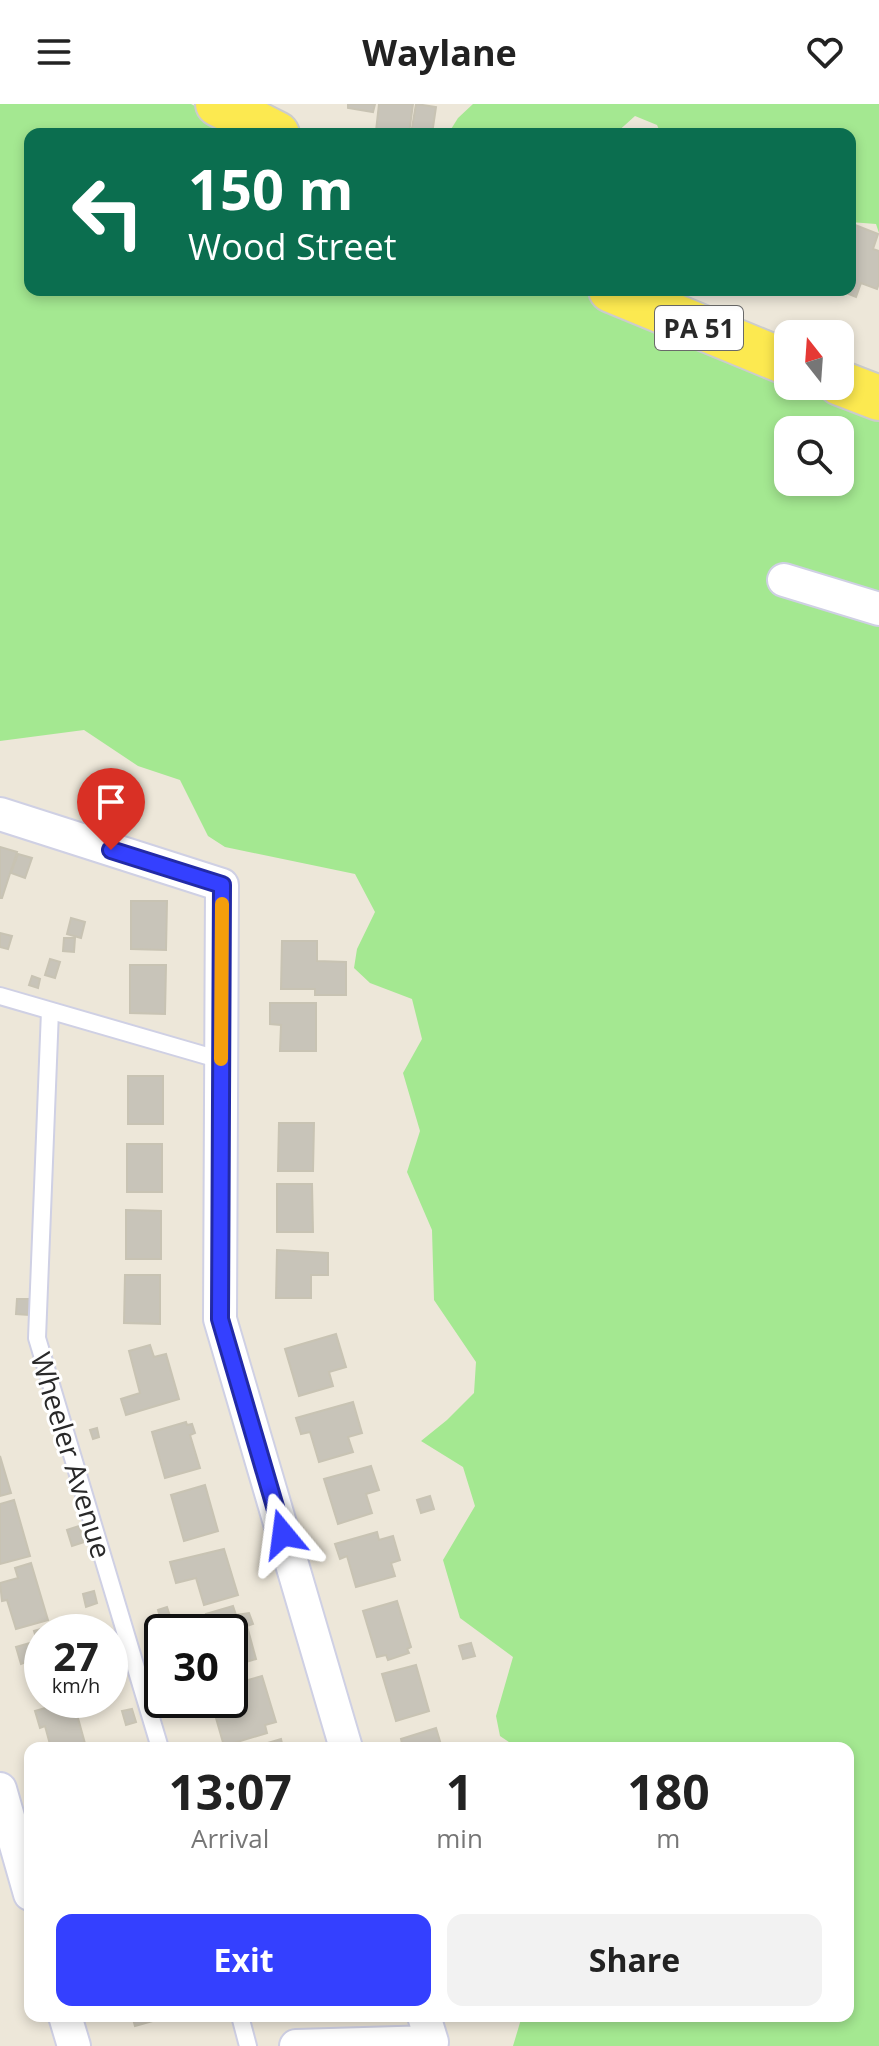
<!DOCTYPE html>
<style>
:root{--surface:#fff;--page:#f2f2f2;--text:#222;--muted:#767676;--accent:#3440ff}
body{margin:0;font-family:"Open Sans",sans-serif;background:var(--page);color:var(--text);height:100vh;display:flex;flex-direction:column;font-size:30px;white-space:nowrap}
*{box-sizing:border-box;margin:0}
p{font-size:26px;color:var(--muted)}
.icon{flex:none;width:44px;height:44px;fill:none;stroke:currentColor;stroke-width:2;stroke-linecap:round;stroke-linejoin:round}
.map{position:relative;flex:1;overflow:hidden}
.side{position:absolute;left:24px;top:1638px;width:830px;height:280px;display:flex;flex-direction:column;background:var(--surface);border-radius:16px;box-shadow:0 4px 12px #0003}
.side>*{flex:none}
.top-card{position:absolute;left:24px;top:24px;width:832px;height:168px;border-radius:16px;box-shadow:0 4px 12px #0003;background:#0b6e4f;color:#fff;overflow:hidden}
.needle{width:52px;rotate:343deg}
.buttons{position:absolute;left:774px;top:216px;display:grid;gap:16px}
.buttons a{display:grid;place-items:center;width:80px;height:80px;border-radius:16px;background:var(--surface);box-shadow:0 4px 12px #0003;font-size:40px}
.speed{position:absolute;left:24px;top:1510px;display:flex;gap:16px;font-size:40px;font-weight:700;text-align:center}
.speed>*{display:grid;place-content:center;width:104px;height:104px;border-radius:50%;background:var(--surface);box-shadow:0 4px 12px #0003;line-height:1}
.speed small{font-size:20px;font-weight:400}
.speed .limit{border:4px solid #111;border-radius:12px;background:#fff;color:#111}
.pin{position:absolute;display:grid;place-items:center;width:68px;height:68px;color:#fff;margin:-82px -34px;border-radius:50% 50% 50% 0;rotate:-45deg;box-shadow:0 0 8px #0007}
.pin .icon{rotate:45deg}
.me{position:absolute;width:88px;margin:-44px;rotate:344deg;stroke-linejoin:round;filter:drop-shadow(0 0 6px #0008)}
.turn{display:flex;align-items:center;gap:28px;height:168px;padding:0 32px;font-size:36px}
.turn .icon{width:104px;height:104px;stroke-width:2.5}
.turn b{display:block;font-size:56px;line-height:68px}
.eta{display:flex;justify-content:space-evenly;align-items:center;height:136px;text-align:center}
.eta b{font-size:48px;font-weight:700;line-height:56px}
.button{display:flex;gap:16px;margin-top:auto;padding:16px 32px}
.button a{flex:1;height:92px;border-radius:16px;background:var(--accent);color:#fff;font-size:32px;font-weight:700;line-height:92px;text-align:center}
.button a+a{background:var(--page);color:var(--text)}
header{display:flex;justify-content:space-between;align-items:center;height:104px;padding:0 32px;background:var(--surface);font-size:36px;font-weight:700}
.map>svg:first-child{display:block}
</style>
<header><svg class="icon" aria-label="menu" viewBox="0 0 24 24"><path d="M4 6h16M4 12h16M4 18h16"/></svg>Waylane<svg class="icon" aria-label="heart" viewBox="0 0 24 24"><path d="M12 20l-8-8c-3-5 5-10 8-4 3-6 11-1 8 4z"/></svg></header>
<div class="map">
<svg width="879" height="1942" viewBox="0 0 879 1942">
<rect width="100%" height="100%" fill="#ede7d9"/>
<!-- green -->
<g fill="#a4e891" fill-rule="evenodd">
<path d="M 0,0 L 191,0 L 250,30 L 30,30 L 30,186 L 586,186 L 788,269 L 788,282 L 821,282 L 879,304 L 879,1942 L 513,1942 L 522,1912 L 848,1912 L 848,1644 L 518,1644 L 500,1632 L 496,1612 L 513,1553 L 460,1514 L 443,1456 L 475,1402 L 463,1363 L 421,1337 L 447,1316 L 474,1289 L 476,1258 L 434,1196 L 432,1126 L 407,1068 L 420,1027 L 403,969 L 422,935 L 412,895 L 370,879 L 354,864 L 357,845 L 375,808 L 355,770 L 225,743 L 208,732 L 180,676 L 138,662 L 84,626 L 0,637 ZM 788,326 L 840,326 L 840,378 L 788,378 Z"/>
<polygon points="473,0 879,0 879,129 876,120 850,118 850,30 661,30 657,21 635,12 615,30 448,30 458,14"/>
</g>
<!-- building -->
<g fill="#c8c4b9" stroke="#c8c3b3" stroke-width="2">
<polygon points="348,0 375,0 373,8 348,4"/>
<polygon points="379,0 413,0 409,30 376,27"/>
<polygon points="416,0 436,3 432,30 411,30"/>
<polygon points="850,119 878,130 873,145 879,147 879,179 877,185 861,179 856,193 839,186 850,186"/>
<polygon points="0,743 17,748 2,794 0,794"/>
<polygon points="18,750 32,754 25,774 11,769"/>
<polygon points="131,797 167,797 166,846 131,845"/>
<polygon points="71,814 85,818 81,834 67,830"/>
<polygon points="0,829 12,832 8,845 0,843"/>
<polygon points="64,834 75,834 74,848 63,847"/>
<polygon points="282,837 317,837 317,857 346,858 346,891 315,891 315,885 281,885"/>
<polygon points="50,855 60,858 55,874 45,871"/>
<polygon points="130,861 166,861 165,910 130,909"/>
<polygon points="32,872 40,875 38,884 29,881"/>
<polygon points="270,899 316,899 316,947 280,947 281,921 270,920"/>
<rect x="128" y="972" width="35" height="48"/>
<polygon points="279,1019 314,1019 313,1067 278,1067"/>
<rect x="127" y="1040" width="35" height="48"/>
<polygon points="277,1080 312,1080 313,1128 277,1128"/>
<polygon points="126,1106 161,1107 161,1155 126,1155"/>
<polygon points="277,1146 328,1149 328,1171 311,1171 311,1194 276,1194"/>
<polygon points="125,1171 160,1171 160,1220 124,1219"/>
<polygon points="17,1195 29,1195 29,1211 16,1210"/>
<polygon points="336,1230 346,1263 329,1268 333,1282 299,1292 285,1245"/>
<polygon points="150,1241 154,1253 166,1250 179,1295 126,1311 121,1295 140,1289 129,1247"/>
<polygon points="353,1298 362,1329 348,1333 353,1348 319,1358 310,1328 301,1330 296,1314"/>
<polygon points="186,1318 187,1321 192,1320 195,1329 190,1331 200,1364 165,1374 152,1328"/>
<polygon points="97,1324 99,1333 93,1335 90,1326"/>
<polygon points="0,1352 11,1389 0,1392"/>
<polygon points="371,1362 379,1386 366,1390 372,1409 338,1420 324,1375"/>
<polygon points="205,1381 218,1427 184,1437 171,1391"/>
<polygon points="430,1392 434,1405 421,1409 417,1396"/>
<polygon points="14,1396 30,1452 0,1460 0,1400"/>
<polygon points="79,1422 84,1438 72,1442 67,1426"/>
<polygon points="377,1428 379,1436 393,1432 400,1456 391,1459 395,1472 356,1483 347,1452 340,1455 335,1440"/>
<polygon points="224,1445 238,1491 204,1501 196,1474 176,1479 170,1458"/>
<polygon points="31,1459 48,1516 16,1525 7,1496 2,1497 0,1479 18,1474 15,1464"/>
<polygon points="94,1487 97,1499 86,1503 83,1490"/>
<polygon points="397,1497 411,1543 407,1545 409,1549 388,1556 386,1551 377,1553 363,1507"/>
<polygon points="233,1502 236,1511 249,1509 253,1520 247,1522 256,1555 230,1563 230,1528 211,1528 206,1510"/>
<polygon points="167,1503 171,1515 161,1517 158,1506"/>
<polygon points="51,1522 52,1528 42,1528 42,1586 35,1588 26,1558 21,1560 16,1543 37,1537 34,1527"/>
<polygon points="471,1539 475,1552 463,1555 459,1542"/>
<polygon points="416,1561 429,1607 396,1617 382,1570"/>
<polygon points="262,1572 276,1618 265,1621 267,1629 224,1642 214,1607 233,1602 230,1581"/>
<polygon points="73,1596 86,1643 51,1644 45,1622 40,1624 35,1607"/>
<polygon points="132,1605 136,1618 126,1621 122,1607"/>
<polygon points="436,1624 442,1644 403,1644 401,1635"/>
<polygon points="281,1635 283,1644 251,1644"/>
<polygon points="132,1912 167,1912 167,1913 135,1922"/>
</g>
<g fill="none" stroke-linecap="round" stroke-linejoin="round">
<defs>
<g id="lane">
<polyline points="0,892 221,956"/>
<polyline points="50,907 37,1234 160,1644"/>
<polyline points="240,1912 248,1942"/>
</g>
<g id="street">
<polyline points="784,476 879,505"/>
<polyline points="0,710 222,781 220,1215 346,1644"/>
<polyline points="0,1685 30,1790"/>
<polyline points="65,1912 74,1942"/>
<polyline points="296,1942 432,1938 424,1912"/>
</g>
<g id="primary">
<polyline points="218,0 277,30"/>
<polyline points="611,186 788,259"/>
<polyline points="840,279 879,294"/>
</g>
</defs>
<!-- lane casing -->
<use href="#lane" stroke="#cfd0e4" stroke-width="20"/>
<!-- street casing -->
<use href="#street" stroke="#cfd0e4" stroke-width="36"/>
<!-- primary casing -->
<use href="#primary" stroke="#ccc" stroke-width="48"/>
<!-- lane -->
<use href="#lane" stroke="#fff" stroke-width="16"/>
<!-- street -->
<use href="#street" stroke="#fff" stroke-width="32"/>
<!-- primary -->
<use href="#primary" stroke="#fce950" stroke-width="44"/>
</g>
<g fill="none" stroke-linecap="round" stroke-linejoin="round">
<defs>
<polyline id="route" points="111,746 222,781 220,1215 283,1430"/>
</defs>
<!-- route casing -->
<use href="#route" stroke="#222aa6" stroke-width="20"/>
<!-- route -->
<use href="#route" stroke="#3440ff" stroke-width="14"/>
<!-- slow -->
<polyline stroke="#f59e0b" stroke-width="14" points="221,955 222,800"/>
</g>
<g text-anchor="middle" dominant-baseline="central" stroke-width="6" stroke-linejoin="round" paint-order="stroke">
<!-- shield labels -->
<rect fill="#fff" stroke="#696969" stroke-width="2" x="655" y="202" width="88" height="44" rx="6"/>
<g font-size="26" font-weight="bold" fill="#292929">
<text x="699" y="224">PA 51</text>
</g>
<!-- street labels -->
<g font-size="28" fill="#292929" stroke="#fff">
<text transform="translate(72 1351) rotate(73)">Wheeler Avenue</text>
</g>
</g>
</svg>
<div class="buttons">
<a><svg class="needle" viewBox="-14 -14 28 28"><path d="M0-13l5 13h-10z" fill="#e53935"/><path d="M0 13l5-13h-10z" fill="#767676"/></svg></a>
<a><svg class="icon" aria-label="search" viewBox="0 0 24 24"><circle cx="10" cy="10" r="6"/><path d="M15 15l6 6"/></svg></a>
</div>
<div class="speed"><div>27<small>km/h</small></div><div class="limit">30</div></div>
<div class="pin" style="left:111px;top:746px;background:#d93025"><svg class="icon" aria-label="arrive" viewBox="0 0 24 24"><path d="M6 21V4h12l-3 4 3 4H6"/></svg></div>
<svg class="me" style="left:283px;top:1430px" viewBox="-20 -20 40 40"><path d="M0-17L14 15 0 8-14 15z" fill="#3440ff" stroke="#fff" stroke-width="4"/></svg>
<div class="top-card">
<div class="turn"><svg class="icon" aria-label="left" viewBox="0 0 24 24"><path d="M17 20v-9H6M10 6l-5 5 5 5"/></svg><div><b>150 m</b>Wood Street</div></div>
</div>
<section class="side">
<div class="eta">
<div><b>13:07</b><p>Arrival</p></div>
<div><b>1</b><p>min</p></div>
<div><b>180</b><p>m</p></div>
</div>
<div class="button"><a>Exit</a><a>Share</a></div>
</section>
</div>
